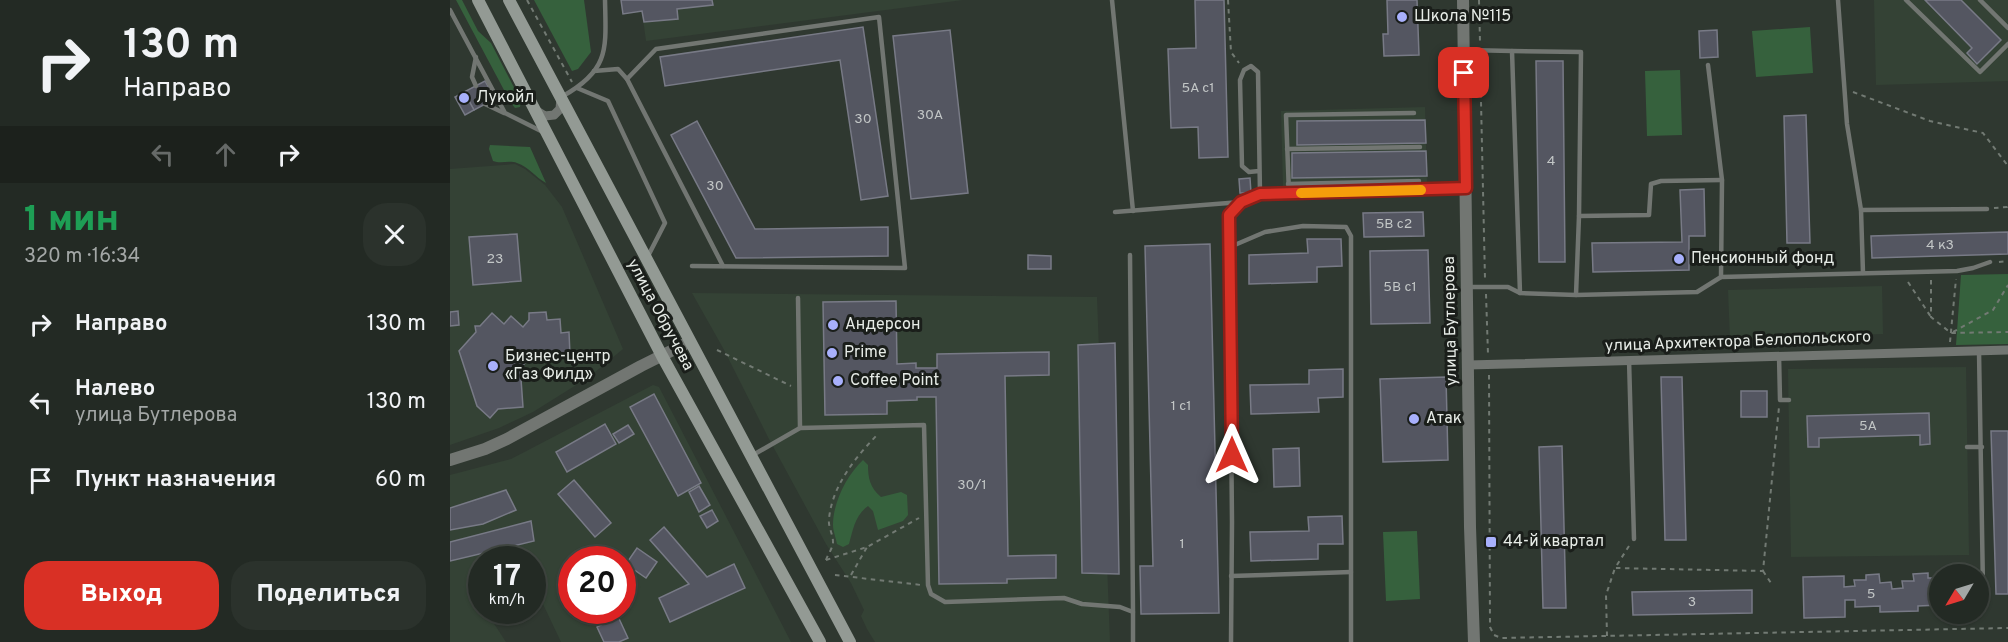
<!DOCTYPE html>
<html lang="ru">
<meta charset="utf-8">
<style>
:root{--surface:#232a24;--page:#2b322c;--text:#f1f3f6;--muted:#a3a7a6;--line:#404641;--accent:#d93025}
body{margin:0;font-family:Overpass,sans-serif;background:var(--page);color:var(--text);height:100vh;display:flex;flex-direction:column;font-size:22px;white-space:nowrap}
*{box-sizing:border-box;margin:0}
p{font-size:20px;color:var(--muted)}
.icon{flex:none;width:33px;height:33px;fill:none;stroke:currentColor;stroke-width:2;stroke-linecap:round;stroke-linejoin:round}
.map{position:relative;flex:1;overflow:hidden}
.side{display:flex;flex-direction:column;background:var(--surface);width:450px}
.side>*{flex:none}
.hud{background:#232a24;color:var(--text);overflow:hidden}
.needle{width:39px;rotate:232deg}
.fabs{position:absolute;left:1479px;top:564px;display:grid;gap:12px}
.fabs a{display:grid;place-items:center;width:60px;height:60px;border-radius:50%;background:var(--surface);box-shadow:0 2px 4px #0004,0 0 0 2px var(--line);font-size:30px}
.speed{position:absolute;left:18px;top:546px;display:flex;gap:12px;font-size:30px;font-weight:700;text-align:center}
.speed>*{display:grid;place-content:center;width:78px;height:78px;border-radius:50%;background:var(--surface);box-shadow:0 2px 4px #0004,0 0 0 2px var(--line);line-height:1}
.speed small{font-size:15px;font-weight:400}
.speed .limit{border:9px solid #d22;background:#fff;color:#111}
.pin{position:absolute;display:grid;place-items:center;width:51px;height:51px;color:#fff;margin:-26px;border-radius:12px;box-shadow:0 3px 9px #0006}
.me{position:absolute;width:66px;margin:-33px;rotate:0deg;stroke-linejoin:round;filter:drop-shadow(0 0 4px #0008)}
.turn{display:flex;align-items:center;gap:21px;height:126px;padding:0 24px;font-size:27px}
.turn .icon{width:78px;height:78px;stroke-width:2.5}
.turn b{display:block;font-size:42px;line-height:51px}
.lanes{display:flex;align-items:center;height:57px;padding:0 24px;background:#0003;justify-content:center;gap:30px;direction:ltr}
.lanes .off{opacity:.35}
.round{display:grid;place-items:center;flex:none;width:63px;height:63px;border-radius:24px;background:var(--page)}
.overview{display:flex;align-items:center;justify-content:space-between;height:102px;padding:0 24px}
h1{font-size:36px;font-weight:800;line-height:45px;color:#1e9e55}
.button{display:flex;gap:12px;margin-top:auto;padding:12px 24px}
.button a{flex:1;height:69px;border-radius:24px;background:var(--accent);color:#fff;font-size:24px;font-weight:800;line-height:69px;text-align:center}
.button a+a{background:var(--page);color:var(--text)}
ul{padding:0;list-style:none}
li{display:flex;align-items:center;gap:18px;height:78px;padding:0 24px}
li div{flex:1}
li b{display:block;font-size:22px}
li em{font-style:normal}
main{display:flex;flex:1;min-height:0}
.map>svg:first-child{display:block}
</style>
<main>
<section class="side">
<div class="hud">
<div class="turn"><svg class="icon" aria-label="right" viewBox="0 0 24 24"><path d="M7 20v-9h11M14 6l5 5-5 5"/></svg><div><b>130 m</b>Направо</div></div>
<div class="lanes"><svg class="icon off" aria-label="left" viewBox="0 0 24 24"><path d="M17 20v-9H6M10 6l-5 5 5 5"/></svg><svg class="icon off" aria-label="ahead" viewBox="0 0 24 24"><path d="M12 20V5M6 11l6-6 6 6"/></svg><svg class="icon" aria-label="right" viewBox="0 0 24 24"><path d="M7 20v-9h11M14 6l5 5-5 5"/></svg></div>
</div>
<div class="overview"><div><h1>1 мин</h1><p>320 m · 16:34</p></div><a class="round"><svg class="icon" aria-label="close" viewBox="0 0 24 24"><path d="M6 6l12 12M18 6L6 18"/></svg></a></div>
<ul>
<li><svg class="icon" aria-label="right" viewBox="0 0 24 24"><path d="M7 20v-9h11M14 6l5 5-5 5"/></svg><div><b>Направо</b></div><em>130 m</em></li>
<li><svg class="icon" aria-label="left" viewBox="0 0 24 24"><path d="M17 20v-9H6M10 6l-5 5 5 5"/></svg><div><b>Налево</b><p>улица Бутлерова</p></div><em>130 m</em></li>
<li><svg class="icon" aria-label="arrive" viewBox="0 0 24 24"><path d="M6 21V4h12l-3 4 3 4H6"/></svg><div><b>Пункт назначения</b></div><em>60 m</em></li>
</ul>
<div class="button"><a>Выход</a><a>Поделиться</a></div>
</section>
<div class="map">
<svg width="1558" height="642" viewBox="0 0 1558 642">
<rect width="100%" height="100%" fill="#2f3830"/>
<!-- built -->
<g fill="#344235" fill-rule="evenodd">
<polygon points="171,0 513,0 196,41 192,12 173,14"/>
<polygon points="1424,0 1558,0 1558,81 1426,85"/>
<polygon points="975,107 977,185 833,189 831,111"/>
<polygon points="65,164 75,169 95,185 112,207 173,349 139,377 83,412 49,428 0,445 0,169"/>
<polygon points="1432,286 1433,334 1280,339 1278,290"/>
<polygon points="242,293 647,297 660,642 425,642 417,629 411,616 414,610 401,583 376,544 319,439 273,348"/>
<polygon points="1516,367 1519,555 1341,557 1338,369"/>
<path d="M 203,385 L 209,387 L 341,642 L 111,642 L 83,583 L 82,560 L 32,560 L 32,610 L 39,611 L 37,613 L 56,642 L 0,642 L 0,475 L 61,459 ZM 122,560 L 172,560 L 172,610 L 122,610 Z"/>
</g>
<!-- green -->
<g fill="#36613d">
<polygon points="6,0 12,0 28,31 41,43 71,101 70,107 65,108 61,103"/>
<polygon points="84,0 134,0 141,52 128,69 122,71"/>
<polygon points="1360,27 1363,73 1306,77 1302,31"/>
<polygon points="1230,70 1232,135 1197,136 1195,71"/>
<path d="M 40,145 L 80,147 L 96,183 C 85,177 79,167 67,163 C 59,160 51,164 43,161 L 39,149 Z"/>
<polygon points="1558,274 1558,344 1506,345 1511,275"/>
<path d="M 413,460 L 418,465 C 418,478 420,488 431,497 L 451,492 L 457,495 L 458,515 L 453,521 L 428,530 L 423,511 L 418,506 C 405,515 403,530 399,544 L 393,547 L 387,544 C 386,538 383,531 383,525 C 383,502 397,475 413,460 Z"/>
<polygon points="967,531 970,599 936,601 933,532"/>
</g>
<!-- building -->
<g fill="#545661" stroke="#787a86" stroke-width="1.5">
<polygon points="171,0 262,0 263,5 227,9 228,19 194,22 192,11 173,14"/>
<polygon points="745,0 774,0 778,157 749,158 748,127 721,128 718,49 746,48"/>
<polygon points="937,0 967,0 969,55 934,56 933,34 938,34"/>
<polygon points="1475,0 1511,0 1551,40 1527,64 1517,53 1522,48"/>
<polygon points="413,27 438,196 411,200 390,60 215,86 210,57"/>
<polygon points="500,30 518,193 461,199 443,36"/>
<polygon points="1267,30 1268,57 1250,58 1249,31"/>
<polygon points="1086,61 1113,61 1115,262 1089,262"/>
<polygon points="35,81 45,99 24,110 14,92"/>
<polygon points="14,92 24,110 15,115 5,97"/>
<polygon points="1356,115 1360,243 1337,243 1334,116"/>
<polygon points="975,120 976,143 847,145 847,121"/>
<polygon points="247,121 305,229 438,227 438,256 286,258 221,135"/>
<polygon points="976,151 977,176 842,178 842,153"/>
<polygon points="800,178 801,193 790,193 789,179"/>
<polygon points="1254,189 1255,236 1239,236 1239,270 1143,272 1142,243 1232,242 1230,190"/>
<polygon points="973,212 974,236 914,237 913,213"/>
<polygon points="1558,232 1558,254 1422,258 1421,236"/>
<polygon points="67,234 71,281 23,285 19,237"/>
<polygon points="857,239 891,239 892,266 867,267 867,282 799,284 799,255 858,253"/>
<polygon points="760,244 769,613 691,614 690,566 703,566 695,246"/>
<polygon points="978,250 980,323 921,324 920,251"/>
<polygon points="578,255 601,256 601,269 578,269"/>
<polygon points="446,301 447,364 466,363 466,368 487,368 487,354 599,352 599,375 555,376 558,556 606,555 606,578 557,579 557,583 489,584 486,397 467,397 467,400 437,401 437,414 375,415 373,302"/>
<polygon points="8,311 9,325 0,326 0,312"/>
<polygon points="96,312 97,320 110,319 111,333 119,332 120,355 80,357 69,370 74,375 71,379 73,407 48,409 40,418 27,406 9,351 26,332 25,326 30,326 42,313 54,324 61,316 73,327 79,320 79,313"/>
<polygon points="665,343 669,574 632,573 628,345"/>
<polygon points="893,369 893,397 868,398 869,412 801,414 800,385 859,384 859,370"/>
<polygon points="996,377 998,460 933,462 930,379"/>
<polygon points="1211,377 1232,377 1236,540 1215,540"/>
<rect x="1291" y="391" width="26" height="26"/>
<polygon points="204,394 251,483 228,496 180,407"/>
<polygon points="1479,413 1480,444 1470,445 1470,435 1369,438 1369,447 1358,447 1357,416"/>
<polygon points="155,424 166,444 117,472 106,452"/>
<polygon points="178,425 184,434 169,443 163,434"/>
<polygon points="1541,431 1558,431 1558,594 1546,594"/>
<polygon points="1112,446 1116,608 1093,608 1089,447"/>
<polygon points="849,448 850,486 824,487 823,449"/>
<polygon points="124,480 161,523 145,537 108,494"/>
<polygon points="249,486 260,505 249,512 239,492"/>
<polygon points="56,490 66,510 33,524 0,530 0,508"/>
<polygon points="262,510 268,521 257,528 250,516"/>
<polygon points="892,516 893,544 868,544 868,559 801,561 800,532 859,531 858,517"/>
<polygon points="81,521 84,541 0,561 0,542"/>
<polygon points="214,527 257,577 284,564 295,588 220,622 209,598 239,584 200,540"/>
<polygon points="187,548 207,562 196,578 176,564"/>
<polygon points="1478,573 1478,578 1490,578 1490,605 1468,606 1468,611 1430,612 1430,606 1405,607 1405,600 1395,600 1395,617 1354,618 1353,577 1394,576 1394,587 1405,586 1404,580 1416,580 1416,575 1429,574 1430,583 1441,582 1442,589 1453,588 1452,581 1464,581 1463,574"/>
<polygon points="1302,590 1302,613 1183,615 1182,592"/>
<polygon points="159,610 165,610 178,638 169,642 154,642 147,627 155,623 151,614"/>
</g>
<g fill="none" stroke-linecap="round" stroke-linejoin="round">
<!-- path -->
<g stroke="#727a73" stroke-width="2" stroke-dasharray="4.5 4.5" stroke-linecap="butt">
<polyline points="77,0 122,82"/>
<polyline points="778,0 781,52 789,63"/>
<polyline points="1029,0 1030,42"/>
<polyline points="1030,57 1035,279"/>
<polyline points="1403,92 1480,121 1533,133 1558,166"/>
<polyline points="1544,208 1557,207 1558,204"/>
<polyline points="1549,262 1558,261"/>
<polyline points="1481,280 1481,317 1501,333 1558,332"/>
<polyline points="1458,282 1481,317"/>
<polyline points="1036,294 1038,354"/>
<polyline points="1503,332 1543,310 1558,285"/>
<polyline points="1500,342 1506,279"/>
<polyline points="267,350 341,386"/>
<polyline points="1039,375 1040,627 1044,635 1051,638 1558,628"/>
<polyline points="1179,546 1165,568 1313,571 1329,407"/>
<path d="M 376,560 C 378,554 383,548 383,542 C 383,534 378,527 379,519 C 382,486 405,458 427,435"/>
<polyline points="376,560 417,547 469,518"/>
<polyline points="1313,571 1323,586"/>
<polyline points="385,575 471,585"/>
<polyline points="401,575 417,547"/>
<polyline points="1157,636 1156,595 1165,568"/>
</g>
<!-- service -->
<g stroke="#727672" stroke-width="4.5">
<polyline points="662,0 683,211"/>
<polyline points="1388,0 1397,124 1411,210 1413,273"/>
<polyline points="1456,0 1530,72 1558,44"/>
<polyline points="1530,0 1558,28"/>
<polyline points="0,10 55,113 93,132"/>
<polyline points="1016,50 1062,51 1070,293"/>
<polyline points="1062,51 1131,52 1129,216 1126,295"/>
<polyline points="26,57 22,77 26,86"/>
<polyline points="144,71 168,69 177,79 206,49 429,17 455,268 242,266"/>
<polyline points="177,79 273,266"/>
<polyline points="127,88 158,101 215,223 197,258"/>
<path d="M 113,96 C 160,70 156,48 155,0"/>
<polyline points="35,104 54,113"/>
<polyline points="837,149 970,147"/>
<polyline points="809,171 799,172 792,166 790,80 794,70 801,66 808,72 810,194"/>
<polyline points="838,184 969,181"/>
<polyline points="839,193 836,115 964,113"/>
<polyline points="1411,210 1537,209"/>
<polyline points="665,212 791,202"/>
<polyline points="1129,216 1199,215 1201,184 1211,181 1272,180"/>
<polyline points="780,247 815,232 853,226 896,227 901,236 901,642"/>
<polyline points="680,255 683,612"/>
<polyline points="1271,277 1507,271 1523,268 1540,262"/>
<polyline points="1019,287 1058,287 1070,293 1126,295 1247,292 1271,277 1272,180 1258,65"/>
<polyline points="348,298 350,428"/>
<polyline points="1529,351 1533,588"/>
<polyline points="1329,355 1330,400 1339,400"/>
<polyline points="1179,359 1184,539"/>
<polyline points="1517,447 1532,447"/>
<polyline points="303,455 350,428 474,425 478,585 481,594 495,602 614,598 632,604 670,607 683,612 683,642"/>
<polyline points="781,576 901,572"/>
<polyline points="781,642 782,522 779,215 791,202 810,194 1015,188"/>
</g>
<!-- minor -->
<g stroke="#727672" stroke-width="9">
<polyline points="87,111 95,116 104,115 110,109 111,98"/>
<polyline points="1018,365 1558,350"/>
</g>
<!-- tertiary -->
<g stroke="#727672" stroke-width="12">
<polyline points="1013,0 1020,527 1024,642"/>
<polyline points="0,460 35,449 57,439 191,366 239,342"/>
</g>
<!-- secondary -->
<g stroke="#939a94" stroke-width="12">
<polyline points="28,0 212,356 370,642"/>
<polyline points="59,0 400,642"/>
</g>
</g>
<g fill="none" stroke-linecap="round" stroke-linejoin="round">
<defs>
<polyline id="route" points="782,455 779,215 791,202 810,194 1016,188 1014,73"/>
</defs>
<!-- route casing -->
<use href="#route" stroke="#8d1f18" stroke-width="15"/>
<!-- route -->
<use href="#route" stroke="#d93025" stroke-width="10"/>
<!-- slow -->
<polyline stroke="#f59e0b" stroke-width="10" points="851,193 971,190"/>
</g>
<!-- markers -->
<g fill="#a8b0fc" stroke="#1a1e1a" stroke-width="2">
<circle cx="952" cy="17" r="6"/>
<circle cx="14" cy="98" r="6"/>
<circle cx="1229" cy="259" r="6"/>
<circle cx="383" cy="325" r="6"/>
<circle cx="382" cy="353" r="6"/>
<circle cx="43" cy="366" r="6"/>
<circle cx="388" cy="381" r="6"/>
<circle cx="964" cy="419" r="6"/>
<rect x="1035" y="536" width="12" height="12" rx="3"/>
</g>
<g text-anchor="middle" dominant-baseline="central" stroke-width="6" stroke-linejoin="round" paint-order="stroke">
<!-- number labels -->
<g font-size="14" fill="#c2c6c6">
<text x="748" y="88">5А с1</text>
<text x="480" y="115">30А</text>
<text x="413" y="119">30</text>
<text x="1101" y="161">4</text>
<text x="265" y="186">30</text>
<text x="944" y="224">5В с2</text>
<text x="1490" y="245">4 к3</text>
<text x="45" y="259">23</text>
<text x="950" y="287">5В с1</text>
<text x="731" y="406">1 с1</text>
<text x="1418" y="426">5А</text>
<text x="522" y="485">30/1</text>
<text x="732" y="544">1</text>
<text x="1421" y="594">5</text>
<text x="1242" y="602">3</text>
</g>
<!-- poi labels -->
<g font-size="16" fill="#e7ece7" stroke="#1a1e1a" text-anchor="start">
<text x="964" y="17">Школа №115</text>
<text x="26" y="98">Лукойл</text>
<text x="1241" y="259">Пенсионный фонд</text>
<text x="395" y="325">Андерсон</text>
<text x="394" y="353">Prime</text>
<text x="55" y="357">Бизнес-центр<tspan x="55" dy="18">«Газ Филд»</tspan></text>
<text x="400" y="381">Coffee Point</text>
<text x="976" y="419">Атак</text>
<text x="1053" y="542">44-й квартал</text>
</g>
<!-- street labels -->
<g font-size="16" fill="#e7ece7" stroke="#1a1e1a">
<text transform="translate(210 315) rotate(62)">улица Обручева</text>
<text transform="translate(1001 321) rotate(-91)">улица Бутлерова</text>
<text transform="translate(1288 342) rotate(-2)">улица Архитектора Белопольского</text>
</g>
</g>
</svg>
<div class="fabs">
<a><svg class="needle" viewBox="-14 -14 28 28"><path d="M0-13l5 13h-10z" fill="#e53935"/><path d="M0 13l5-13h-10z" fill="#a3a7a6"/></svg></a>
</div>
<div class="speed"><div>17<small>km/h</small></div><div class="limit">20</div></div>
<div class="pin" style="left:1014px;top:73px;background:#d93025"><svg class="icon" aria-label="arrive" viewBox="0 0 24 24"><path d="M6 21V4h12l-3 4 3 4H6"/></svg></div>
<svg class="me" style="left:782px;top:455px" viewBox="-20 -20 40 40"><path d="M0-17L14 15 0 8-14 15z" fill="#d93025" stroke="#fff" stroke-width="4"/></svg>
</div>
</main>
